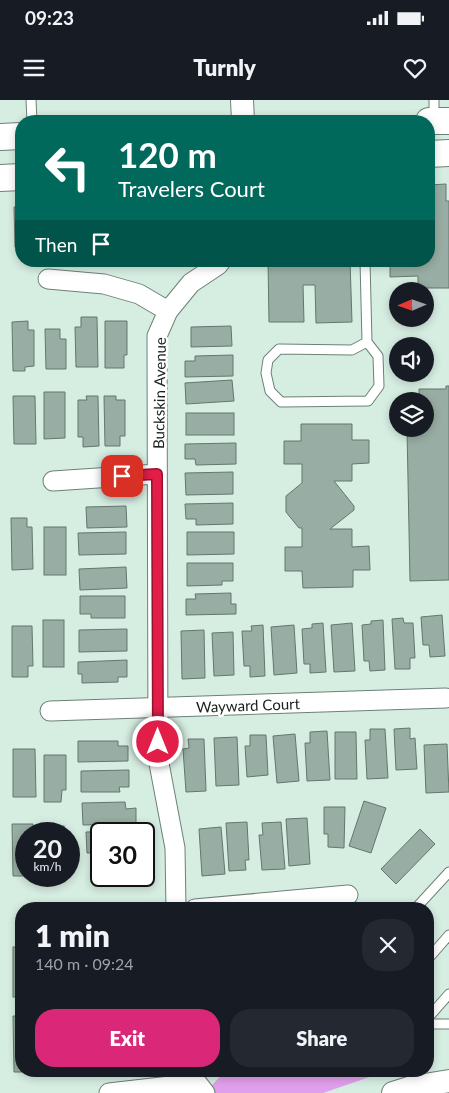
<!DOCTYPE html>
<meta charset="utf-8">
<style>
:root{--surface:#171b24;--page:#242831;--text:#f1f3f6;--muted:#9ea1a6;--accent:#db2777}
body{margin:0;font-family:Lato,sans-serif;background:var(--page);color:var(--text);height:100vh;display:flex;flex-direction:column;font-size:19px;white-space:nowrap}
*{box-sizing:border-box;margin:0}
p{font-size:16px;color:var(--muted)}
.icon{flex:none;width:28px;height:28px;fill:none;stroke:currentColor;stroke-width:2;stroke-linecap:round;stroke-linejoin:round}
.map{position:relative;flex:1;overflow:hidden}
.panel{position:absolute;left:15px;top:802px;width:419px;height:175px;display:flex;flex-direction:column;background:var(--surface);border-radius:20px;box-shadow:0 2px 8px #0003}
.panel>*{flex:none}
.top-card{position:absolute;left:15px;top:15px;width:420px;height:152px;border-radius:20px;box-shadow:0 2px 8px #0003;background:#00695c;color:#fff;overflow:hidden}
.needle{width:32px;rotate:268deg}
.controls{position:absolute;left:389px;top:182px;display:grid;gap:10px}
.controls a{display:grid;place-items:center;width:45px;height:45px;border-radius:50%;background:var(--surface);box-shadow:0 2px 8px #0003;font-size:25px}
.speed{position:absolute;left:15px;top:722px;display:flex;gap:10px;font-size:25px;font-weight:700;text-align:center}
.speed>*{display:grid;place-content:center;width:65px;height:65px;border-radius:50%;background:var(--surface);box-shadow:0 2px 8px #0003;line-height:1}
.speed small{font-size:12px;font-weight:400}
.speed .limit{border:2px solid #111;border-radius:8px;background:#fff;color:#111}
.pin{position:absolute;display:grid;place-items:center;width:42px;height:42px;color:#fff;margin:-21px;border-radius:10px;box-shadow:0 2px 8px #0006}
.me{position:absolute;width:55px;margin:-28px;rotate:0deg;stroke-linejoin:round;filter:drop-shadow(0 0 4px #0008)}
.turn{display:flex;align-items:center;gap:18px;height:105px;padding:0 20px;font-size:22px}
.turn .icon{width:65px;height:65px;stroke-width:2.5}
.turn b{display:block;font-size:35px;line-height:42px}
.then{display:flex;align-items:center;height:48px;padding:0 20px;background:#0003;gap:10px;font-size:19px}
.round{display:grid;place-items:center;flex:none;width:52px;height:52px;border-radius:20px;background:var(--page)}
.summary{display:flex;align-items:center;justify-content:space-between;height:85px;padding:0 20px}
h1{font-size:30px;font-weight:800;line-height:38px}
.action{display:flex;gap:10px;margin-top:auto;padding:10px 20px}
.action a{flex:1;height:58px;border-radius:20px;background:var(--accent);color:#fff;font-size:20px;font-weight:800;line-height:58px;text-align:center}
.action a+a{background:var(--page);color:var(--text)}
.status{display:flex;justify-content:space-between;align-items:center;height:35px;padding:0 25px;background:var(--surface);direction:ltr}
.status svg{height:14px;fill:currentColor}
header{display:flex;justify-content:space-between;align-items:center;height:65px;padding:0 20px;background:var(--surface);font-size:22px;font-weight:800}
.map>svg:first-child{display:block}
</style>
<div class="status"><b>09:23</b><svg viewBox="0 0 49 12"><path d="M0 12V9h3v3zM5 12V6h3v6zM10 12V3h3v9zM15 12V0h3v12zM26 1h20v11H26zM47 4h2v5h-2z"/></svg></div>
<header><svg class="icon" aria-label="menu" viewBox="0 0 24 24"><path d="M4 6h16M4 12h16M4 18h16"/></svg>Turnly<svg class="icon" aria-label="heart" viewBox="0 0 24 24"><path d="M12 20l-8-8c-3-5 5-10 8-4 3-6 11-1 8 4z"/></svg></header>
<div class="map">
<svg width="449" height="993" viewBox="0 0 449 993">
<rect width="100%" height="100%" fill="#d6ede2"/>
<!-- green -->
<polygon fill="#e09fec" points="225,971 387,971 323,993 205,993"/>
<!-- building -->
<g fill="#98ada3" stroke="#63776d">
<polygon points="446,84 446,101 449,101 449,188 418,188 418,176 390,177 390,161 429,161 429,85"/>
<polygon points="14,107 21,107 21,147 15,147"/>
<polygon points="143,161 164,161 164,165 143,166"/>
<polygon points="268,161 350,161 352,222 316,223 315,185 303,185 304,222 269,222"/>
<polygon points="81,217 97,217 98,267 76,267 75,227 81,227"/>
<polygon points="28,221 28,230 34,230 34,266 25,267 25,271 13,271 12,222"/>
<polygon points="105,221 127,221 127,255 124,255 124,268 105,268"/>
<polygon points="231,226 232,246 191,247 191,227"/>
<polygon points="45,229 60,229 60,239 66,239 66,269 46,269"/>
<polygon points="233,255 233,276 185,277 185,261 195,261 195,256"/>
<polygon points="232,280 234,301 186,304 185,283"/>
<polygon points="446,286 449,286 449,480 410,481 407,329 425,329 425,301 406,301 406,294 419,294 419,289 446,289"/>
<polygon points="44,292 65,292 65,338 44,339"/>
<polygon points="13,296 35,296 36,344 14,344"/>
<polygon points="86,296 98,296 99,346 83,347 83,337 78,337 78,300 87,300"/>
<polygon points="104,296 116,296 116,300 125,300 125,336 120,336 120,346 105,346"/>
<rect x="186" y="313" width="48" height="22"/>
<polygon points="301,324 352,324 352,340 369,340 369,363 352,364 352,381 334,381 354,406 354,410 330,429 352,429 352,447 369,446 370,470 353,470 353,487 303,488 302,471 285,471 285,447 302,447 302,428 299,428 286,412 286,396 302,383 302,364 284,364 284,341 301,341"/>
<polygon points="236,343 236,364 196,365 195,359 185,359 185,344"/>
<polygon points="233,372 233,394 186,395 185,373"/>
<polygon points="233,403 233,424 196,425 196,419 186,419 185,404"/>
<polygon points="126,406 127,427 87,428 86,407"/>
<polygon points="11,418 27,418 27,427 32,427 33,469 12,470"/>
<rect x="44" y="427" width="22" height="48"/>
<polygon points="126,432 126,454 79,455 78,433"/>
<polygon points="187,432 234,432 234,454 187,455"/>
<polygon points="187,463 233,463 233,481 222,481 222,485 187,486"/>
<polygon points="126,467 127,488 80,490 79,469"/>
<polygon points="231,493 231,504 236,504 236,514 186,515 186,499 196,499 195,494"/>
<polygon points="80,496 125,496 125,518 91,518 91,514 80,514"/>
<polygon points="442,515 445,556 430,557 429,545 423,545 421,517"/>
<polygon points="403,518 404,523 413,523 415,558 410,558 410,569 395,569 392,519"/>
<rect x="43" y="520" width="21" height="47"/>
<polygon points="383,520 385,570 370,571 369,561 364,561 362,525 371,524 371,521"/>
<polygon points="323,523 326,572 310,573 310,564 304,564 302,529 312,528 312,524"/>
<polygon points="352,523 355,571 334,572 331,525"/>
<polygon points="263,525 265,576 250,577 250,566 244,566 242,531 252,531 251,526"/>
<polygon points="294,525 297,573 274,575 271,527"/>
<polygon points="12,526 32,526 33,566 28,566 28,577 12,577"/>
<polygon points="127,529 127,551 79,552 79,530"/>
<polygon points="204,530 205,578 182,579 181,531"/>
<polygon points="233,532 234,575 214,576 212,533"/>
<polygon points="127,560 127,577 118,577 118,582 82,583 82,574 78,574 78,562"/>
<polygon points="410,628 410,639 415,638 417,669 396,670 394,629"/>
<polygon points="370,629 385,629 388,678 367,679 365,640 370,640"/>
<polygon points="327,631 330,680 307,681 305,643 310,643 310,632"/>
<polygon points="335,632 356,632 357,679 335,679"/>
<polygon points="295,634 299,681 277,683 273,636"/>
<polygon points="250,635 266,635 268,675 247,677 245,646 250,646"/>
<polygon points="237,637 239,685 216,686 214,638"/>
<polygon points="188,639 204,639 206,691 186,692 183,649 189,648"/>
<polygon points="78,641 118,641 118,646 128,646 128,661 78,662"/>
<polygon points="447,644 449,692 426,693 424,645"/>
<polygon points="13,649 35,649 36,697 13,697"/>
<polygon points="44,655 66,655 66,690 62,690 61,702 44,702"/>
<polygon points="129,670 129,687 119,687 120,692 81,692 81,671"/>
<polygon points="364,701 386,708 371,753 349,746"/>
<polygon points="125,702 126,709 136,708 136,724 83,725 82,703"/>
<polygon points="324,707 345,707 344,748 328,747 328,734 324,734"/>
<polygon points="307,718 310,764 289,766 286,719"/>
<polygon points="247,722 249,760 245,760 246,770 229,771 226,723"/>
<polygon points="281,722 285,769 262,770 259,735 263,735 262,723"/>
<polygon points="12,724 33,724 34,734 26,734 26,776 13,776"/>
<rect x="42" y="726" width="22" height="8"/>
<polygon points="221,727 225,774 202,776 199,729"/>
<polygon points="420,729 435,744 396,784 381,769"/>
<polygon points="140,731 140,734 101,734 101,753 87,753 86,732"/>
<polygon points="145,760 146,783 111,783 111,778 91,779 91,762 101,761 101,776 144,776 144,761"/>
<rect x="13" y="847" width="8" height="50"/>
<polygon points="13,916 21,916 21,971 29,972 14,972"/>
</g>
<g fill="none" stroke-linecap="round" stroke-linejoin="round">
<defs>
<g id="service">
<polyline points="31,0 32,21"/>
<polyline points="434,0 434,18"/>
<polyline points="365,161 367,242 352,250 279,249 268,260 266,273 270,291 281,302 368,301 379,286 378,256 367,242"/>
<polyline points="415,809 449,772"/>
<polyline points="428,859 449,835"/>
<polyline points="428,918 449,894"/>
<polyline points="428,922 435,924 449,924"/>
</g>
<g id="minor">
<polyline points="48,179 104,184 139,194 168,211"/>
<polyline points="53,381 157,374"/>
<polyline points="50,611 446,598"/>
<polyline points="176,809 175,748 158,658 157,236 168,211 191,183 218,165 221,161"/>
<polyline points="195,809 348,795"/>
<polyline points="179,971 179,985 198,984 205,993"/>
<polyline points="109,993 179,985"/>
</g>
<g id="tertiary">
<polyline points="242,0 243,21"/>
<polyline points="393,993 412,987 449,981"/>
</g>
<g id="secondary">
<polyline points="429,21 449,21"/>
<polyline points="0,37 21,36"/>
<polyline points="429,54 449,53"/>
<polyline points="0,78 21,77"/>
</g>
</defs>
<!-- service casing -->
<use href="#service" stroke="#6d8177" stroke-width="11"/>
<!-- minor casing -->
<use href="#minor" stroke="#6d8177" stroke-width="21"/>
<!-- tertiary casing -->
<use href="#tertiary" stroke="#6d8177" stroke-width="24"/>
<!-- secondary casing -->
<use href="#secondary" stroke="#6d8177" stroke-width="28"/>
<!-- service -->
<use href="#service" stroke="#fff" stroke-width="9"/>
<!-- minor -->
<use href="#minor" stroke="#fff" stroke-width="19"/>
<!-- tertiary -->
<use href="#tertiary" stroke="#fff" stroke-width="22"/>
<!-- secondary -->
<use href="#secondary" stroke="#fff" stroke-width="26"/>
</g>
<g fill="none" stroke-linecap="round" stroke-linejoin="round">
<defs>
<polyline id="route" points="122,376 157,374 158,642"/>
</defs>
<!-- route casing -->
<use href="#route" stroke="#92132f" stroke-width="12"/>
<!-- route -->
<use href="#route" stroke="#e11d48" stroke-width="9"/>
</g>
<g text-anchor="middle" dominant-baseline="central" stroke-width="5" stroke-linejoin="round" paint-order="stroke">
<!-- street labels -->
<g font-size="15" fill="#18201c" stroke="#fff">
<text transform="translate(159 293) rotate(-89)">Buckskin Avenue</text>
<text transform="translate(248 605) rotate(-2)">Wayward Court</text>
</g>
</g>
</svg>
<div class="controls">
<a><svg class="needle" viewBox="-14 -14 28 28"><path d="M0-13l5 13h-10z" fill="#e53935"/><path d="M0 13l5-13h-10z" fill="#9ea1a6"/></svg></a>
<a><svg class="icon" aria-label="sound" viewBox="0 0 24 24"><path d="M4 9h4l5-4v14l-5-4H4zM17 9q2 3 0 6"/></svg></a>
<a><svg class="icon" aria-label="layers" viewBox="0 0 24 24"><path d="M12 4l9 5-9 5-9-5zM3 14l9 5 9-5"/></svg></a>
</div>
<div class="speed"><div>20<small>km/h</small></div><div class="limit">30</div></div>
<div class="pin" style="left:122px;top:376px;background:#d93025"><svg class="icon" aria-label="arrive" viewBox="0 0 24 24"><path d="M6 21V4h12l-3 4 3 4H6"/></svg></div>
<svg class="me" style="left:158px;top:642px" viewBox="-20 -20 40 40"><circle r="17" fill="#e11d48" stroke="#fff" stroke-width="3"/><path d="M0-11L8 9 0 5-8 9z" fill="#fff"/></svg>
<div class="top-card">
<div class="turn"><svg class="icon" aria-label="left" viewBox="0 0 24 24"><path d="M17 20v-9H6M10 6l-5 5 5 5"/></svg><div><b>120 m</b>Travelers Court</div></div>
<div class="then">Then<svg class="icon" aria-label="arrive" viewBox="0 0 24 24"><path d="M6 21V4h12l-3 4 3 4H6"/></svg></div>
</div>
<section class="panel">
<div class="summary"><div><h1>1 min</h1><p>140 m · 09:24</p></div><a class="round"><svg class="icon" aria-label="close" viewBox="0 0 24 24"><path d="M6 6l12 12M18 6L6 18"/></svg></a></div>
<div class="action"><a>Exit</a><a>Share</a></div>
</section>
</div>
